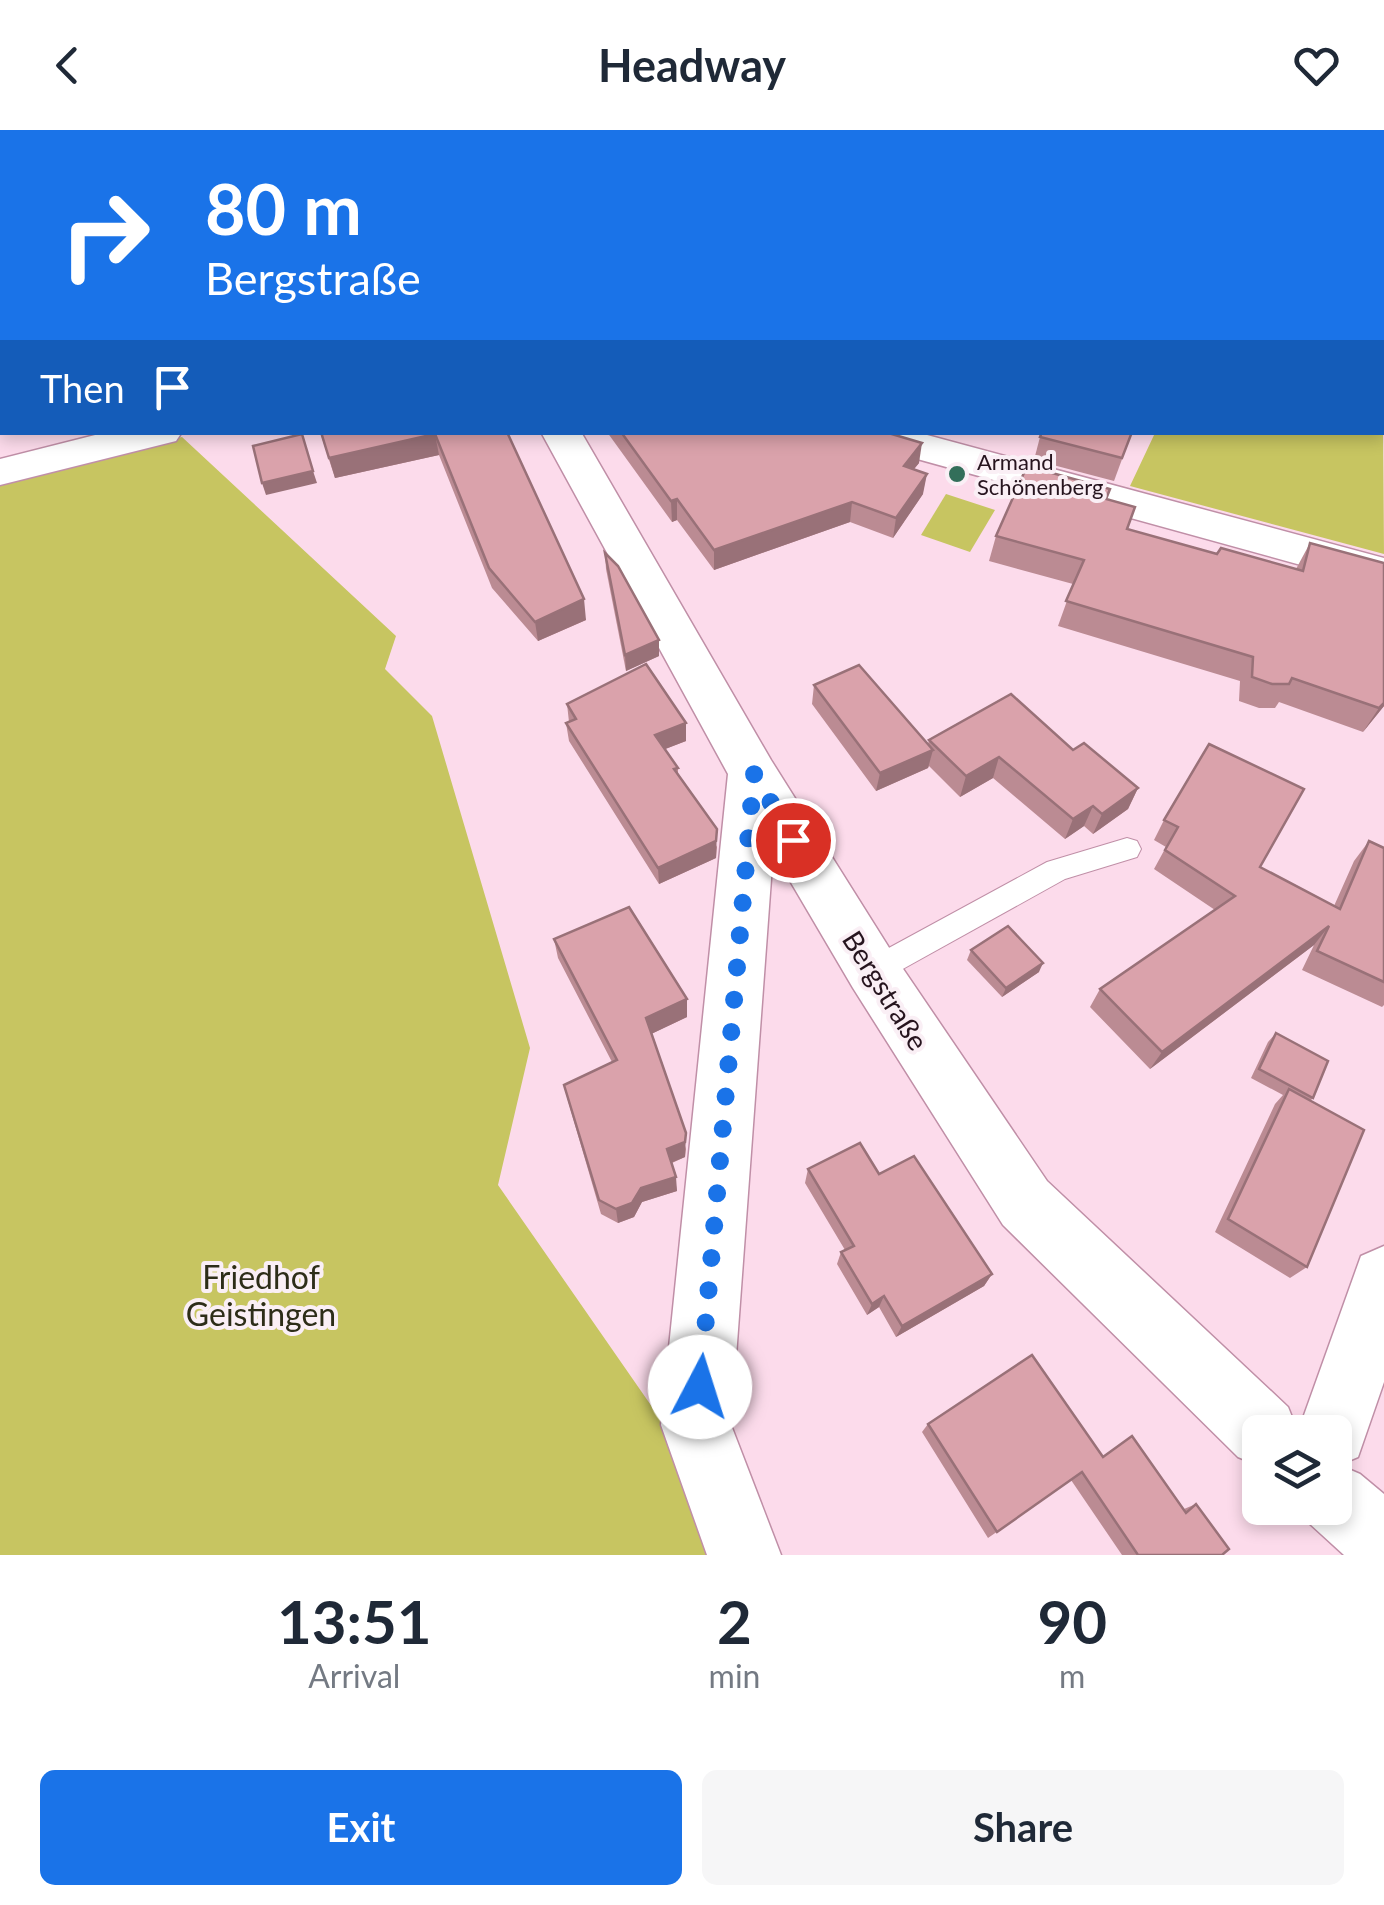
<!DOCTYPE html>
<meta charset="utf-8">
<style>
:root{--surface:#fff;--page:#f6f6f7;--text:#1f2937;--muted:#747a83;--accent:#1a73e8}
body{margin:0;font-family:Lato,sans-serif;background:var(--page);color:var(--text);height:100vh;display:flex;flex-direction:column;font-size:38px;white-space:nowrap}
*{box-sizing:border-box;margin:0}
p{font-size:32px;color:var(--muted)}
.icon{flex:none;width:55px;height:55px;fill:none;stroke:currentColor;stroke-width:2;stroke-linecap:round;stroke-linejoin:round}
.map{position:relative;height:1425px;overflow:hidden}
.sheet{display:flex;flex-direction:column;background:var(--surface);flex:1}
.sheet>*{flex:none}
.banner{position:absolute;left:0px;top:0px;width:1385px;height:305px;box-shadow:0 5px 15px #0003;background:#1a73e8;color:#fff;overflow:hidden}
.buttons{position:absolute;left:1242px;top:1285px;display:grid;gap:20px}
.buttons a{display:grid;place-items:center;width:110px;height:110px;border-radius:15px;background:var(--surface);box-shadow:0 5px 15px #0003;font-size:50px}
.pin{position:absolute;display:grid;place-items:center;width:85px;height:85px;color:#fff;margin:-42px;border:5px solid #fff;border-radius:50%;box-shadow:0 2px 10px #0007}
.me{position:absolute;width:110px;margin:-55px;rotate:5deg;stroke-linejoin:round;filter:drop-shadow(0 0 8px #0008)}
.turn{display:flex;align-items:center;gap:35px;height:210px;padding:0 40px;font-size:45px}
.turn .icon{width:130px;height:130px;stroke-width:2.5}
.turn b{display:block;font-size:70px;line-height:85px}
.then{display:flex;align-items:center;height:95px;padding:0 40px;background:#0003;gap:20px;font-size:38px}
.eta{display:flex;justify-content:space-evenly;align-items:center;height:170px;text-align:center}
.eta b{font-size:60px;font-weight:700;line-height:70px}
.primary-button{display:flex;gap:20px;margin-top:auto;padding:20px 40px}
.primary-button a{flex:1;height:115px;border-radius:15px;background:var(--accent);color:#fff;font-size:40px;font-weight:700;line-height:115px;text-align:center}
.primary-button a+a{background:var(--page);color:var(--text)}
header{display:flex;justify-content:space-between;align-items:center;height:130px;padding:0 40px;background:var(--surface);font-size:45px;font-weight:700}
.map>svg:first-child{display:block}
</style>
<header><svg class="icon" aria-label="back" viewBox="0 0 24 24"><path d="M15 5l-7 7 7 7"/></svg>Headway<svg class="icon" aria-label="heart" viewBox="0 0 24 24"><path d="M12 20l-8-8c-3-5 5-10 8-4 3-6 11-1 8 4z"/></svg></header>
<div class="map">
<svg width="1384" height="1425" viewBox="0 0 1384 1425">
<rect width="100%" height="100%" fill="#fcdbeb"/>
<!-- green -->
<g fill="#c7c561">
<polygon points="1383,296 1384,424 1130,356 1155,303 1382,302"/>
<polygon points="182,307 396,506 385,539 432,586 530,918 498,1055 682,1320 717,1425 0,1425 0,350"/>
<polygon points="946,364 995,380 970,422 921,405"/>
</g>
<g fill="none" stroke-linecap="round" stroke-linejoin="round">
<!-- stream -->
<polygon fill="#685ba0" fill-rule="evenodd" points="1382,111 1384,112 1384,118 1382,118"/>
<defs>
<g id="service">
<polygon points="856,0 877,0 878,2 857,2"/>
<polygon points="1127,708 1137,711 1141,719 1137,727 1065,749 883,850 873,854 863,850 858,841 863,832 1047,732"/>
</g>
<g id="minor">
<polygon points="1382,11 1384,12 1384,32 1382,31"/>
<polygon points="107,302 182,302 176,311 0,355 0,329"/>
<polygon points="541,302 581,302 771,630 893,824 1047,1051 1288,1277 1298,1302 1260,1302 1260,1336 1238,1327 1003,1095 853,858 773,722 731,1295 781,1425 707,1425 661,1295 728,644"/>
<polygon points="846,302 916,302 1384,428 1384,458 852,311"/>
<polygon points="1384,1116 1384,1252 1358,1327 1339,1335 1360,1344 1384,1364 1384,1425 1344,1425 1310,1394 1303,1378 1335,1378 1335,1302 1298,1302 1361,1126"/>
</g>
<g id="secondary">
<polygon points="1134,0 1172,0 1174,2 1135,2"/>
<polygon points="1382,84 1384,85 1384,107 1382,106"/>
</g>
</defs>
<!-- service casing -->
<use href="#service" stroke="#c08fa7" stroke-width="2"/>
<!-- minor casing -->
<use href="#minor" stroke="#c08fa7" stroke-width="3"/>
<!-- secondary casing -->
<use href="#secondary" stroke="#c08fa7" stroke-width="3"/>
<!-- service -->
<use href="#service" fill="#fff" fill-rule="evenodd"/>
<!-- minor -->
<use href="#minor" fill="#fff" fill-rule="evenodd"/>
<!-- secondary -->
<use href="#secondary" fill="#fff" fill-rule="evenodd"/>
</g>
<!-- wall -->
<g fill="#bb8b93">
<polygon points="0,0 820,0 815,2 2,2"/>
<polygon points="320,302 507,302 586,490 538,511 492,458 439,325 335,348"/>
<polygon points="607,302 755,302 919,333 914,339 923,364 893,408 850,392 714,440 677,390 672,392"/>
<polygon points="1132,302 1114,351 1034,330 1040,307"/>
<polygon points="1106,370 1127,399 1217,424 1296,439 1310,413 1384,576 1363,602 1279,572 1275,578 1259,578 1239,571 1240,551 1058,496 1073,454 989,431 996,406"/>
<polygon points="605,423 659,510 659,526 626,541 606,439"/>
<polygon points="814,555 928,614 929,610 1073,620 1138,658 1128,679 1093,704 1084,696 1065,709 993,648 960,667 929,636 928,638 876,661 812,574"/>
<polygon points="567,574 686,611 665,619 678,638 678,644 717,717 716,728 659,754 569,611 566,593 569,592"/>
<polygon points="1164,690 1260,737 1334,776 1354,731 1369,711 1384,718 1384,875 1382,877 1302,840 1314,815 1150,939 1090,877 1100,859 1215,780 1154,739 1166,717 1154,710"/>
<polygon points="554,809 687,869 687,887 651,904 686,1019 685,1027 672,1033 677,1061 642,1072 634,1087 618,1093 601,1084 568,971 564,955 612,932 558,828"/>
<polygon points="971,820 1039,842 1002,867 967,830"/>
<polygon points="1276,903 1313,968 1310,971 1307,1137 1290,1148 1215,1102 1275,974 1283,965 1251,948 1268,912"/>
<polygon points="808,1039 879,1044 992,1144 984,1156 896,1207 879,1177 867,1185 837,1134 841,1122 845,1120 805,1053"/>
<polygon points="928,1294 1103,1326 1132,1306 1184,1379 1196,1374 1222,1425 1122,1425 1071,1350 988,1408 922,1302"/>
</g>
<!-- shaded-wall -->
<g fill="#997178">
<polygon points="459,0 484,0 484,2 452,2"/>
<polygon points="496,0 516,0 517,2 496,2"/>
<polygon points="783,0 820,0 815,2 778,2"/>
<polygon points="2,53 2,77 0,79 0,54"/>
<polygon points="2,270 2,292 0,293 0,271"/>
<polygon points="435,304 439,325 335,348 329,328"/>
<polygon points="922,313 919,333 900,356 904,336"/>
<polygon points="313,341 317,353 266,365 262,353"/>
<polygon points="927,344 923,364 893,408 896,388"/>
<polygon points="677,369 677,390 672,392 671,371"/>
<polygon points="852,372 850,392 714,440 714,420"/>
<polygon points="584,469 586,490 538,511 535,492"/>
<polygon points="659,510 659,526 626,541 625,525"/>
<polygon points="1384,573 1384,576 1363,602 1379,578"/>
<polygon points="686,593 686,611 655,623 655,605"/>
<polygon points="933,620 928,638 876,661 880,643"/>
<polygon points="999,627 993,648 960,667 966,646"/>
<polygon points="1138,658 1128,679 1093,704 1102,684"/>
<polygon points="1093,676 1084,696 1065,709 1073,689"/>
<polygon points="717,699 716,728 659,754 658,738"/>
<polygon points="1329,796 1314,815 1150,939 1162,922"/>
<polygon points="1043,833 1039,842 1002,867 1006,858"/>
<polygon points="687,869 687,887 647,906 646,888"/>
<polygon points="686,1003 685,1027 668,1034 667,1019"/>
<polygon points="676,1047 677,1061 642,1072 634,1087 618,1093 616,1079 641,1058"/>
<polygon points="992,1144 984,1156 896,1207 902,1196"/>
<polygon points="884,1166 879,1177 867,1185 872,1174"/>
</g>
<!-- building -->
<g fill="#daa2ab" stroke="#997178" stroke-width="2.5">
<polygon points="0,0 459,0 452,2 2,2 2,53 0,54"/>
<polygon points="533,0 783,0 778,2 537,2"/>
<polygon points="947,0 1068,0 1076,2 943,2"/>
<polygon points="2,188 2,270 0,271 0,189"/>
<polygon points="321,302 507,302 584,469 535,492 489,438 435,304 329,328"/>
<polygon points="621,302 885,302 922,313 904,336 927,344 896,388 852,372 714,420 677,369 671,371"/>
<polygon points="1042,302 1132,302 1122,328 1040,307"/>
<polygon points="302,304 313,341 262,353 253,316"/>
<polygon points="1027,336 1110,359 1106,369 1135,377 1127,399 1217,424 1221,418 1303,441 1310,413 1384,433 1384,573 1379,578 1292,548 1289,554 1272,554 1252,547 1253,527 1066,471 1084,430 996,406"/>
<polygon points="605,423 618,436 659,510 625,525"/>
<polygon points="646,534 686,593 655,605 678,638 674,639 717,699 716,711 658,738 566,593 576,589 567,574"/>
<polygon points="859,535 933,620 880,643 814,555"/>
<polygon points="1011,564 1073,620 1084,613 1138,658 1102,684 1093,676 1073,689 999,627 966,646 929,610"/>
<polygon points="1209,614 1304,659 1260,737 1340,779 1369,711 1384,718 1384,852 1317,821 1329,796 1162,922 1100,859 1235,766 1165,720 1178,697 1164,690"/>
<polygon points="629,777 687,869 646,888 686,1003 685,1012 667,1019 676,1047 641,1058 632,1073 616,1079 599,1070 564,955 617,930 554,809"/>
<polygon points="1008,796 1043,833 1006,858 971,820"/>
<polygon points="1276,903 1328,931 1313,968 1259,939"/>
<polygon points="1289,959 1364,1000 1307,1137 1228,1089"/>
<polygon points="860,1013 879,1044 914,1026 992,1144 902,1196 884,1166 872,1174 841,1122 854,1116 808,1039"/>
<polygon points="1032,1225 1103,1327 1132,1306 1186,1383 1196,1374 1229,1419 1222,1425 1138,1425 1082,1342 997,1402 928,1294"/>
</g>
<g fill="none" stroke-linecap="round" stroke-linejoin="round">
<!-- route -->
<polyline stroke="#1a73e8" stroke-width="18" stroke-dasharray="0 32.4" points="700,1257 754,644 793,710"/>
</g>
<!-- markers -->
<circle fill="#336f5a" stroke="#faeff5" stroke-width="4" cx="957" cy="344" r="10"/>
<g text-anchor="middle" dominant-baseline="central" stroke-width="8" stroke-linejoin="round" paint-order="stroke">
<!-- far-poi labels -->
<g font-size="22" fill="#26141e" stroke="#faeff5" text-anchor="start">
<text x="977" y="331">Armand<tspan x="977" dy="25">Schönenberg</tspan></text>
</g>
<!-- street labels -->
<g font-size="28" fill="#26141e" stroke="#faeff5">
<text transform="translate(886 860) rotate(58)">Bergstraße</text>
</g>
<!-- near-park labels -->
<g font-size="32" fill="#2d2d18" stroke="#faeff5">
<text x="261" y="1146">Friedhof<tspan x="261" dy="37">Geistingen</tspan></text>
</g>
</g>
</svg>
<div class="buttons">
<a><svg class="icon" aria-label="layers" viewBox="0 0 24 24"><path d="M12 4l9 5-9 5-9-5zM3 14l9 5 9-5"/></svg></a>
</div>
<div class="pin" style="left:793px;top:710px;background:#d93025"><svg class="icon" aria-label="arrive" viewBox="0 0 24 24"><path d="M6 21V4h12l-3 4 3 4H6"/></svg></div>
<svg class="me" style="left:700px;top:1257px" viewBox="-20 -20 40 40"><circle r="19" fill="#fff"/><path d="M0-13L10 11 0 6-10 11z" fill="#1a73e8"/></svg>
<div class="banner">
<div class="turn"><svg class="icon" aria-label="right" viewBox="0 0 24 24"><path d="M7 20v-9h11M14 6l5 5-5 5"/></svg><div><b>80 m</b>Bergstraße</div></div>
<div class="then">Then<svg class="icon" aria-label="arrive" viewBox="0 0 24 24"><path d="M6 21V4h12l-3 4 3 4H6"/></svg></div>
</div>
</div>
<section class="sheet">
<div class="eta">
<div><b>13:51</b><p>Arrival</p></div>
<div><b>2</b><p>min</p></div>
<div><b>90</b><p>m</p></div>
</div>
<div class="primary-button"><a>Exit</a><a>Share</a></div>
</section>
